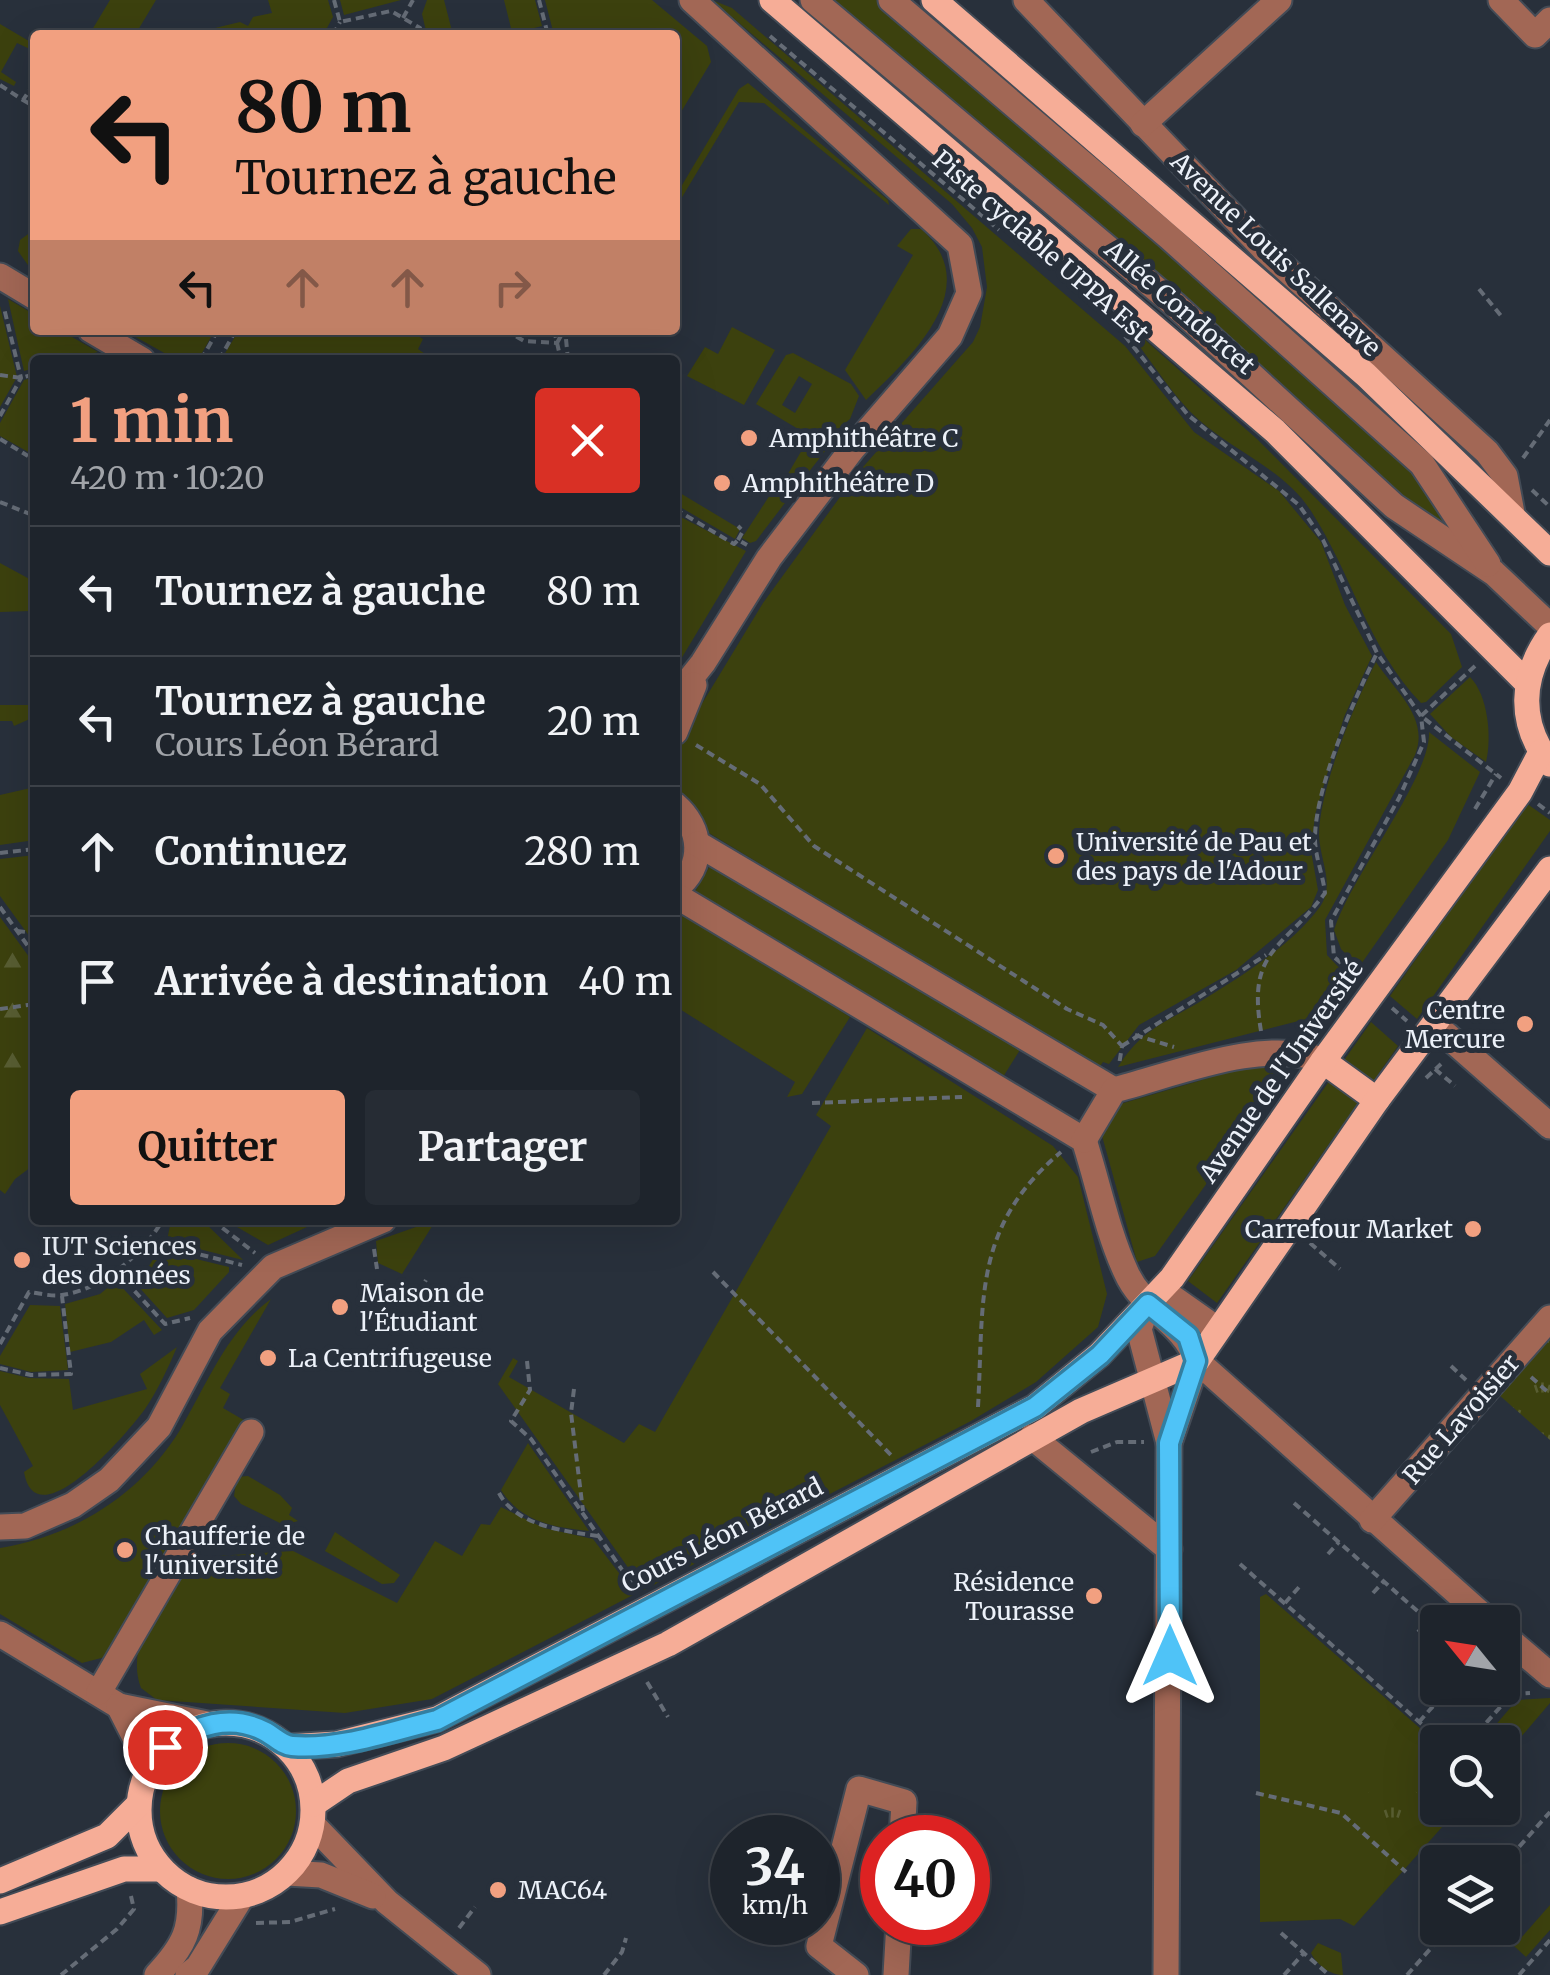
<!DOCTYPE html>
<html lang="fr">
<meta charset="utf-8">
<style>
:root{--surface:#1e242c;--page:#262c34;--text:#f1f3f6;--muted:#a1a4a9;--line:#3c4148;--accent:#f2a080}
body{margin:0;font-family:Merriweather,serif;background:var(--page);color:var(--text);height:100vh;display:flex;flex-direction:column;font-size:38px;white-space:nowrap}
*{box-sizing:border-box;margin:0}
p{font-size:32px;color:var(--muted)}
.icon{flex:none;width:55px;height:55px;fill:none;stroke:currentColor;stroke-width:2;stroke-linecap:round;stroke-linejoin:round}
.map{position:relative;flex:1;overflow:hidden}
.panel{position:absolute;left:30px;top:355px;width:650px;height:870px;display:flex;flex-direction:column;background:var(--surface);border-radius:10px;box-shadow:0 10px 40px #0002,0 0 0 2px var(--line)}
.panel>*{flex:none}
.banner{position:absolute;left:30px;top:30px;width:650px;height:305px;border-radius:10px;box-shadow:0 10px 40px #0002,0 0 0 2px var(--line);background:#f2a080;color:#111;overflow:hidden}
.needle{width:65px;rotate:300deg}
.buttons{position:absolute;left:1420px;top:1605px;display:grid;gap:20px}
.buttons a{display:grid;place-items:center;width:100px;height:100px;border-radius:10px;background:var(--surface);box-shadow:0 10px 40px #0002,0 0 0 2px var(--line);font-size:50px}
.speed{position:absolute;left:710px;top:1815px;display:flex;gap:20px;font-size:50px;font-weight:700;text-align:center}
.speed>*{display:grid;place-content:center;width:130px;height:130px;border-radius:50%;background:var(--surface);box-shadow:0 10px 40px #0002,0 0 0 2px var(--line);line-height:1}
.speed small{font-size:25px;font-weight:400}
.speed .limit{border:15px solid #d22;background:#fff;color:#111}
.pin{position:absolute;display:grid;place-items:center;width:85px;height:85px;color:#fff;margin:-42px;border:5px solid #fff;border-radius:50%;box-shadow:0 2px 10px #0007}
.me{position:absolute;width:110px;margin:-55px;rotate:0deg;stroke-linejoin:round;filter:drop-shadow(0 0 8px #0008)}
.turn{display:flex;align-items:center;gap:35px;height:210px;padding:0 40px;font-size:45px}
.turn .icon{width:130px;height:130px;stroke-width:2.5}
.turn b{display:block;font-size:70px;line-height:85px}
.lanes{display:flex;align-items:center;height:95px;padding:0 40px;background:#0003;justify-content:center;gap:50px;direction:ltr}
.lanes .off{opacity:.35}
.round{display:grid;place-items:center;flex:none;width:105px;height:105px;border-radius:10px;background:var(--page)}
.overview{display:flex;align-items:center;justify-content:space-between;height:170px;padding:0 40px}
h1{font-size:60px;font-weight:700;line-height:75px;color:var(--accent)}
.primary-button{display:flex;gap:20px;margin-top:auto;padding:20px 40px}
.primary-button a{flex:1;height:115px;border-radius:10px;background:var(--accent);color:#111;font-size:40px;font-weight:700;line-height:115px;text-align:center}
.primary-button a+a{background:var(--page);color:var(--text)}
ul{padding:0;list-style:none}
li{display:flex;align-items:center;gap:30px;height:130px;padding:0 40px;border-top:2px solid var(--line)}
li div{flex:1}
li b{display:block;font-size:38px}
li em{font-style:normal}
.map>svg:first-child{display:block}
</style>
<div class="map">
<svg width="1550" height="1975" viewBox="0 0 1550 1975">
<defs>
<pattern id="forest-firs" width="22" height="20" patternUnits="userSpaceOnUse" patternTransform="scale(2.5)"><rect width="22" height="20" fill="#3c410e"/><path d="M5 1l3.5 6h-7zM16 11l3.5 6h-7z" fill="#585d32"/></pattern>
<pattern id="park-tufts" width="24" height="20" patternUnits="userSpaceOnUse" patternTransform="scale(2.5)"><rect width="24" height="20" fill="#3c410e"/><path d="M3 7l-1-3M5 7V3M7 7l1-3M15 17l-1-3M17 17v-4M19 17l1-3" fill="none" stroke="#585d32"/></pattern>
</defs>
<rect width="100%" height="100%" fill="#28303b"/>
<!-- green -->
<g fill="#3c410e" fill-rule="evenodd">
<polygon points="110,0 156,0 135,35 89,35"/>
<polygon points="268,0 328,0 333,17 323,35 211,35 215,28 240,22 248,26 253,17 272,13"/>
<polygon points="340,0 401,0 344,15"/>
<polygon points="427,0 444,0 453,35 427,35 422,14"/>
<polygon points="504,0 535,0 542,26 506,35 505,30 511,28"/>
<polygon points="545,0 652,0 707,46 711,62 675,122 675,35 554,35"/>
<polygon points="712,0 732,8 1125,346 1194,432 1279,491 1321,542 1345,605 1372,656 1344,717 1315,815 1311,851 1318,890 1311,907 1236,970 1139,1025 1109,1064 1103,1062 1098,1069 709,833 697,812 675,791 675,757 683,735 763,603 856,475 973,342 980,327 987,287 982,247 972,228 952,204"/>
<polygon points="823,0 881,0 1419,469 1476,554 1398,499"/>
<polygon points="0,24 34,44 34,51 17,43 1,72 16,82 14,86 0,79"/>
<polygon points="748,83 888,200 889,205 764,103 739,102 675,209 675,197 739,89"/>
<polygon points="35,229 35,266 30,276 30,268 18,251 20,240"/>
<path d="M 911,229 L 921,229 C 987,287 911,357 866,400 L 845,370 L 913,255 L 897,246 Z"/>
<polygon points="8,299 35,315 35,330 60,330 98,352 67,360 35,360 35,368 24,371"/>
<polygon points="0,306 17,377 0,407"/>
<polygon points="732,327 775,350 744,405 687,376 705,347 718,354"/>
<polygon points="123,330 215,330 198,360 177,360"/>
<polygon points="239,330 408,330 423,339 418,349 425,354 421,360 221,360"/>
<path d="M 1135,331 L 1257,439 L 1451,634 L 1462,667 L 1426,702 L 1421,703 C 1368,648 1352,574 1311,511 C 1285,470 1235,452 1199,420 C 1172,396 1155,365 1132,337 Z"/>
<path d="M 793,353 L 851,384 L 859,396 L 850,419 L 826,439 L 810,436 L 756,404 L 786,355 ZM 799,376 L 812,384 L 795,413 L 782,405 Z"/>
<polygon points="35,377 35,450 30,453 0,436 0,423 24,380"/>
<polygon points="806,443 826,450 804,478 791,483 785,479"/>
<polygon points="779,481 791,495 756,541 750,543 742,538"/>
<polygon points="675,490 740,529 735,539 675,504"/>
<polygon points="675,514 746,551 675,669"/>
<polygon points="0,563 35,582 35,617 31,611 0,612"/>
<path d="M 1376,662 C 1395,691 1430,718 1415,755 L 1325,920 L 1327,955 L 1350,979 L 1326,1014 L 1118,1067 C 1143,1027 1168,1022 1206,998 C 1245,974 1291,945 1319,908 C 1336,885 1320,862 1319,835 C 1319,790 1355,702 1376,662 Z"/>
<path d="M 1470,677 C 1488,695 1492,737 1486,762 L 1451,737 L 1430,714 Z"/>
<polygon points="35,698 35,723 32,718 14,726 12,721 0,721 0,705 31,705"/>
<path d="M 1429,732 L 1480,772 L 1448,840 L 1359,967 L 1341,949 L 1334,930 C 1351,876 1431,777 1429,732 Z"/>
<polygon points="35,787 35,840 0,845 0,795"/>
<polygon points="1526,803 1550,820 1550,831 1417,1019 1390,996"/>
<polygon points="35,855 35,944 0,896 0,859"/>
<polygon points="711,864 1023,1045 998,1085 693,895"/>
<polygon points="675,905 850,1017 802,1094 787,1097 795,1082 675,1006"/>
<polygon points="0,917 35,965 35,1164 15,1179 5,1194 0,1190"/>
<polygon points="1371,1022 1398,1046 1217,1303 1188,1281"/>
<polygon points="867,1028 1053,1146 1078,1177 1107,1294 1098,1327 1036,1382 971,1421 644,1590 498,1384 513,1358 518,1361 509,1377 624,1443 639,1424 655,1432 831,1126 816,1115"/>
<polygon points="1260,1063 1279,1066 1283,1076 1155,1256 1137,1262 1099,1125 1110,1107"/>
<polygon points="171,1220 202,1220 243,1260 167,1241"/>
<polygon points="225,1220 305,1220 307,1227 268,1245"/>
<polygon points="436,1220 402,1274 378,1263 376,1241"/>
<polygon points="159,1250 229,1267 229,1272 194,1310 167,1318 137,1285"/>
<polygon points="116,1281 162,1330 154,1335 144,1320 111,1342 70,1352 65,1304 100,1294"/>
<path d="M 271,1299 L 220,1388 L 230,1394 L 223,1408 L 247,1422 L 109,1656 L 82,1663 L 0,1614 L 0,1548 C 74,1536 140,1495 180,1430 C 207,1384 227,1331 271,1299 Z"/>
<polygon points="30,1305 60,1306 68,1370 31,1372 0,1364 0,1356"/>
<path d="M 177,1347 C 168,1368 158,1390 145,1409 C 129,1431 36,1542 24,1472 L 33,1466 L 0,1405 L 0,1371 L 29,1378 L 69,1379 L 73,1410 L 147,1389 L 140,1374 Z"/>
<path d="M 528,1443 L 589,1531 C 552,1527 521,1522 501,1490 Z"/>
<polygon points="248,1476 280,1495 292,1508 289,1515 298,1521 284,1525 241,1504 234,1496 237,1477"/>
<path d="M 501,1507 L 544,1528 L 593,1539 L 635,1594 L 432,1699 L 345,1713 L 157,1700 L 141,1688 C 124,1644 164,1596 184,1558 L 293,1551 L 397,1603 L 435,1541 L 462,1556 L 481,1524 L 490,1525 Z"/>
<polygon points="335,1532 400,1575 394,1583 382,1584 325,1551"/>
<polygon points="1266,1594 1437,1743 1438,1808 1459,1808 1354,1926 1340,1919 1260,1922 1260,1597"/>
<polygon points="1550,1698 1550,1703 1503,1758 1502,1742 1481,1742 1517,1700"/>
<circle cx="228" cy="1811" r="68"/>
<polygon points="1550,1905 1550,1930 1526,1957 1514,1946"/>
<path d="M 1318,1943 L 1341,1953 L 1343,1975 C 1330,1975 1317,1965 1311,1953 Z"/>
</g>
<!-- forest -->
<polygon fill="url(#forest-firs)" points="0,927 35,974 35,1083 0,1085"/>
<!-- park -->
<g fill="url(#park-tufts)">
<polygon points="1550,1334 1550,1440 1498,1394"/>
<polygon points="1390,1769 1426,1801 1392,1840 1355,1808"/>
</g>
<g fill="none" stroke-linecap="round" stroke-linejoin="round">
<defs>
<g id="minor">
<polyline points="813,0 1174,304 1394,506 1494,573 1550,626"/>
<polyline points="891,0 1169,237 1422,464 1488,564"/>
<polyline points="1026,0 1264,249 1487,452 1505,476 1512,513"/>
<polyline points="1501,0 1535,35 1550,20"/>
<polyline points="1143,124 1279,0"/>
<polyline points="0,276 35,297"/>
<polyline points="91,330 142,360"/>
<polyline points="675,698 703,663 769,558 853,448 950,336 969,293 960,245 692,0"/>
<polyline points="675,732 694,685"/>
<path d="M 675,805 C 702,828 706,866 675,889"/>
<polyline points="698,844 1114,1090"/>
<path d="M 675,895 L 1084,1140 C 1098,1183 1107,1231 1126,1272 C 1143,1311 1182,1320 1197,1361 L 1490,1622"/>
<polyline points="1434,1024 1550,1126"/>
<path d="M 1084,1140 L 1114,1090 C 1173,1075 1266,1036 1323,1061"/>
<polyline points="1148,1304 1139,1329 1169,1443"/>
<polyline points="1148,1304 1173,1298 1217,1329"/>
<polyline points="1032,1437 1169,1549"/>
<polyline points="1372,1520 1550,1318"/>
<polyline points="0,1527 25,1526 73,1505 109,1480 159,1427 210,1331 273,1267 383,1220"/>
<polyline points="0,1634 119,1706 207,1724"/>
<polyline points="1502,1634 1550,1675"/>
<polyline points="99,1692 251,1432"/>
<polyline points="119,1706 150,1767"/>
<polyline points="313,1825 387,1902 478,1975"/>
<polyline points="287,1873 321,1875 373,1896"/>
<path d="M 157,1975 C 184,1946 193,1929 189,1889"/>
<polyline points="188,1975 198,1967 242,1896"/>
<polyline points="856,1975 819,1946 859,1789 904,1802 902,1838"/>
<polyline points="896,1975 899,1922"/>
<polyline points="1166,1975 1169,1443 1197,1361"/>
</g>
<g id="major">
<polyline points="772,0 1275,431 1527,683"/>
<polyline points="934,0 1366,375 1550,553"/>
<path d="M 1550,635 C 1520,677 1518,723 1550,764"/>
<polyline points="1323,1061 1377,1100"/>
<circle cx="226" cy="1810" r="87"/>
<polyline points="287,1747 337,1744 437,1719 1035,1407 1099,1355 1172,1278 1323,1061 1520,792 1541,752"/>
<polyline points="314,1804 348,1781 444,1748 668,1644 1081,1411 1197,1361 1377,1100 1550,869"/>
<polyline points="0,1881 107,1836 138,1805"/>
<polyline points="0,1912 124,1869 161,1869"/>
</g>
</defs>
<!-- minor casing -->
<use href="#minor" stroke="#434b56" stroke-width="29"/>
<!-- major casing -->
<use href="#major" stroke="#434b56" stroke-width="29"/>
<!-- path -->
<g stroke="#656c76" stroke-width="4" stroke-dasharray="8 5" stroke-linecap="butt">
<polyline points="334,0 340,22 391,11 420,28 422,35"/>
<polyline points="539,0 548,35"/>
<polyline points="403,18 413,0"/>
<polyline points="333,35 340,22"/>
<polyline points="770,36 999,230"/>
<polyline points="0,85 23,100 35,82"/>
<polyline points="23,100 35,107"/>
<polyline points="1479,289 1502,317"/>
<polyline points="505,330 524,341 557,343"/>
<polyline points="554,330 561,360"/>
<polyline points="1125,336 1188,415 1299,505 1323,540 1377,653 1421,716 1424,742 1399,798 1331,921 1334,957 1355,975"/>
<polyline points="557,343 564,330"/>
<polyline points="201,360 218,330"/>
<polyline points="219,360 236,330"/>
<polyline points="432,360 433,358"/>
<polyline points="568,360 566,339 572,330"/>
<polyline points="0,375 21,378 35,374"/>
<polyline points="0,416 21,378 4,308"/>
<polyline points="0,439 28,456"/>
<polyline points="1523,458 1550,420"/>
<polyline points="1532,490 1550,507"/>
<polyline points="0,502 35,516"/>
<polyline points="675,509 734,544 738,540 747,545"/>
<polyline points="738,540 743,531 738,526"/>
<polyline points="1475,666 1421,716 1501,778"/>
<polyline points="696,745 760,784 814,846 1067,1009 1103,1025 1122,1046 1119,1065"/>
<polyline points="1538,804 1550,813"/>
<polyline points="1475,809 1496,774"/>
<polyline points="0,853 35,849"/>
<polyline points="0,907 35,956"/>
<polyline points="17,931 35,933"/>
<polyline points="1392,1008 1407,1021"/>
<polyline points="0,1009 35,1004"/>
<path d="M 1261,1031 C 1247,949 1282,951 1325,893 C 1323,875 1315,856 1315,839 C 1315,787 1354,700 1377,653"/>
<polyline points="1135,1035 1174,1047"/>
<polyline points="1122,1046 1266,955"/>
<polyline points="1435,1069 1455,1086"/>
<polyline points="1426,1078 1441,1064"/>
<polyline points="812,1103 962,1097"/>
<polyline points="212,1220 255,1253"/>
<polyline points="150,1242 242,1265"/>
<polyline points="1310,1243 1340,1269"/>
<polyline points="374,1249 377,1269"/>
<polyline points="117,1272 165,1324 190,1318"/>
<polyline points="713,1272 891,1455"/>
<polyline points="412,1304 426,1280"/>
<path d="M 0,1344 L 29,1292 C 39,1293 52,1297 62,1295 C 104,1289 142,1254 163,1220"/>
<polyline points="527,1361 530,1390 511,1421 531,1439 634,1587"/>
<polyline points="1451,1366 1466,1380"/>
<polyline points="0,1368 31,1375 71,1374 62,1296"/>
<polyline points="1531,1377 1550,1394"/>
<polyline points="574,1389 571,1413 583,1511"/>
<path d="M 978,1407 C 984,1301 972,1227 1061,1152"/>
<polyline points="1091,1452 1117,1442 1144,1442"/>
<path d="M 499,1493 C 516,1526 564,1531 598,1536"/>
<polyline points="1294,1503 1438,1629"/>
<polyline points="1328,1554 1339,1542"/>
<polyline points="1240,1564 1442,1742"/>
<polyline points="1373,1593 1384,1581"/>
<polyline points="1285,1603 1300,1586"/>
<polyline points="1418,1632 1428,1621"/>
<polyline points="647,1682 668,1717"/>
<polyline points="1502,1686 1512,1694"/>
<polyline points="1419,1722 1435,1704"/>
<polyline points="1469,1742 1512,1694 1530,1693"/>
<polyline points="1256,1793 1341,1813 1406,1872"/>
<polyline points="1502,1866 1550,1812"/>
<polyline points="256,1923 290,1922 335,1909"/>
<polyline points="459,1928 475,1907"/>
<polyline points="1281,1933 1329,1975"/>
<polyline points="61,1975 117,1929 134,1909 130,1892"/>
<polyline points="604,1975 622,1952 626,1938"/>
<polyline points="1284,1975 1304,1953"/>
<polyline points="1407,1975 1449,1928"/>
<polyline points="1519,1975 1550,1940"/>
</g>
<!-- minor -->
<use href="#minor" stroke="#a26755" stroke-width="25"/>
<!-- major -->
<use href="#major" stroke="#f6ad97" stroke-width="25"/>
</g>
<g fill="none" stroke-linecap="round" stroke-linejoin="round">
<defs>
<path id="route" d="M 165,1747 C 194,1725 231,1713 266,1732 C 275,1737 282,1745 292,1746 C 341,1750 391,1731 437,1720 L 1035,1407 L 1100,1355 L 1148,1304 L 1188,1336 L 1196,1361 L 1169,1443 L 1170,1656"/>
</defs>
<!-- route casing -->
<use href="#route" stroke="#337fa1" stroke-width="25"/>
<!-- route -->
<use href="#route" stroke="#4fc3f7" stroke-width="18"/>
</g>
<!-- markers -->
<g fill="#f2a080" stroke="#28303b" stroke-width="4">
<circle cx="749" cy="438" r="10"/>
<circle cx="722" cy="483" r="10"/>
<circle cx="1056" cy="856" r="10"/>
<circle cx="1525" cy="1024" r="10"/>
<circle cx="1473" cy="1229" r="10"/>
<circle cx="22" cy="1260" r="10"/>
<circle cx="340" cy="1307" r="10"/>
<circle cx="268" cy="1358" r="10"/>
<circle cx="125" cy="1550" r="10"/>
<circle cx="1094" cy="1596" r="10"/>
<circle cx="498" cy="1890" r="10"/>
</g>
<g text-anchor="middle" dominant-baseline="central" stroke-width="10" stroke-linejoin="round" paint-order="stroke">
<!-- street labels -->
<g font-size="25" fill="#ecf1f9" stroke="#28303b">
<text transform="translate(1041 246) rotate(41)">Piste cyclable UPPA Est</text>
<text transform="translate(1276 254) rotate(44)">Avenue Louis Sallenave</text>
<text transform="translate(1180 307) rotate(41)">Allée Condorcet</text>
<text transform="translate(1281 1071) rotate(-55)">Avenue de l'Université</text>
<text transform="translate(1461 1419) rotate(-49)">Rue Lavoisier</text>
<text transform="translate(722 1535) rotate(-27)">Cours Léon Bérard</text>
</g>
<!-- poi labels -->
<g font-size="25" fill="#ecf1f9" stroke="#28303b" text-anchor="start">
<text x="769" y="438">Amphithéâtre C</text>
<text x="742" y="483">Amphithéâtre D</text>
<text x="1076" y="842">Université de Pau et<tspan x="1076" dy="29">des pays de l'Adour</tspan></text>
<text x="1505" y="1010" text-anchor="end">Centre<tspan x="1505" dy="29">Mercure</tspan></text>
<text x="1453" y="1229" text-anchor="end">Carrefour Market</text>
<text x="42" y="1246">IUT Sciences<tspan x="42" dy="29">des données</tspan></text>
<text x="360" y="1293">Maison de<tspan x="360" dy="29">l'Étudiant</tspan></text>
<text x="288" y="1358">La Centrifugeuse</text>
<text x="145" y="1536">Chaufferie de<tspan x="145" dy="29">l'université</tspan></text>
<text x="1074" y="1582" text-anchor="end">Résidence<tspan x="1074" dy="29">Tourasse</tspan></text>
<text x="518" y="1890">MAC64</text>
</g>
</g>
</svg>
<div class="buttons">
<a><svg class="needle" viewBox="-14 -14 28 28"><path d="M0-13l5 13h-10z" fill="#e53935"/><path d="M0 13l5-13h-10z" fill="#a1a4a9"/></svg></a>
<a><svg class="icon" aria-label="search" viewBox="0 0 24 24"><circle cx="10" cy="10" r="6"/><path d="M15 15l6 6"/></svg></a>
<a><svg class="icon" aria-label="layers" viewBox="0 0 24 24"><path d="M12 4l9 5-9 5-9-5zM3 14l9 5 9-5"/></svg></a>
</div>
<div class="speed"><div>34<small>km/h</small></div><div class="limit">40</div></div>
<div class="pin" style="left:165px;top:1747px;background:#d93025"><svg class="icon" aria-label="arrive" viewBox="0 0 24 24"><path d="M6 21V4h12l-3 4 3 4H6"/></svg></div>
<svg class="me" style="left:1170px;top:1656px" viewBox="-20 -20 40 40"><path d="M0-17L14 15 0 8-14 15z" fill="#4fc3f7" stroke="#fff" stroke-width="4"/></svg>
<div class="banner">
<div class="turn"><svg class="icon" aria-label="left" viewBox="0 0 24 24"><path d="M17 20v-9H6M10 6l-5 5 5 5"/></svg><div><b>80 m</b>Tournez à gauche</div></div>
<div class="lanes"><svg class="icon" aria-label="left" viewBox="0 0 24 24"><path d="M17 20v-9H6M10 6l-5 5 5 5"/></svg><svg class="icon off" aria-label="ahead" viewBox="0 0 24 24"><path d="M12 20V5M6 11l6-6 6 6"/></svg><svg class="icon off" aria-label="ahead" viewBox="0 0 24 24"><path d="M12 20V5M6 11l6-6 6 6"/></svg><svg class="icon off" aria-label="right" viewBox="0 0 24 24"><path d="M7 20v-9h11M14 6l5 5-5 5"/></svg></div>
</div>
<section class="panel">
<div class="overview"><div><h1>1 min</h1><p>420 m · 10:20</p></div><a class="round" style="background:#d93025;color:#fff"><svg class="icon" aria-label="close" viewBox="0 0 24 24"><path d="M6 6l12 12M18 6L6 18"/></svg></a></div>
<ul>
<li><svg class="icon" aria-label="left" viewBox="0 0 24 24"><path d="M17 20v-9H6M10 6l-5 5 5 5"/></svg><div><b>Tournez à gauche</b></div><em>80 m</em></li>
<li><svg class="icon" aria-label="left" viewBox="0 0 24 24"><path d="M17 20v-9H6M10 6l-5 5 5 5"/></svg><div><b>Tournez à gauche</b><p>Cours Léon Bérard</p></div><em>20 m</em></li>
<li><svg class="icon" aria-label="ahead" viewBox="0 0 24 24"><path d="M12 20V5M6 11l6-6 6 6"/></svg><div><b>Continuez</b></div><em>280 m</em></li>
<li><svg class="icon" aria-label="arrive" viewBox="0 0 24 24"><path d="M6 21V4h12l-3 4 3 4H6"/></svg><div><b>Arrivée à destination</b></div><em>40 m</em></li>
</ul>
<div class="primary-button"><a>Quitter</a><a>Partager</a></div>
</section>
</div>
